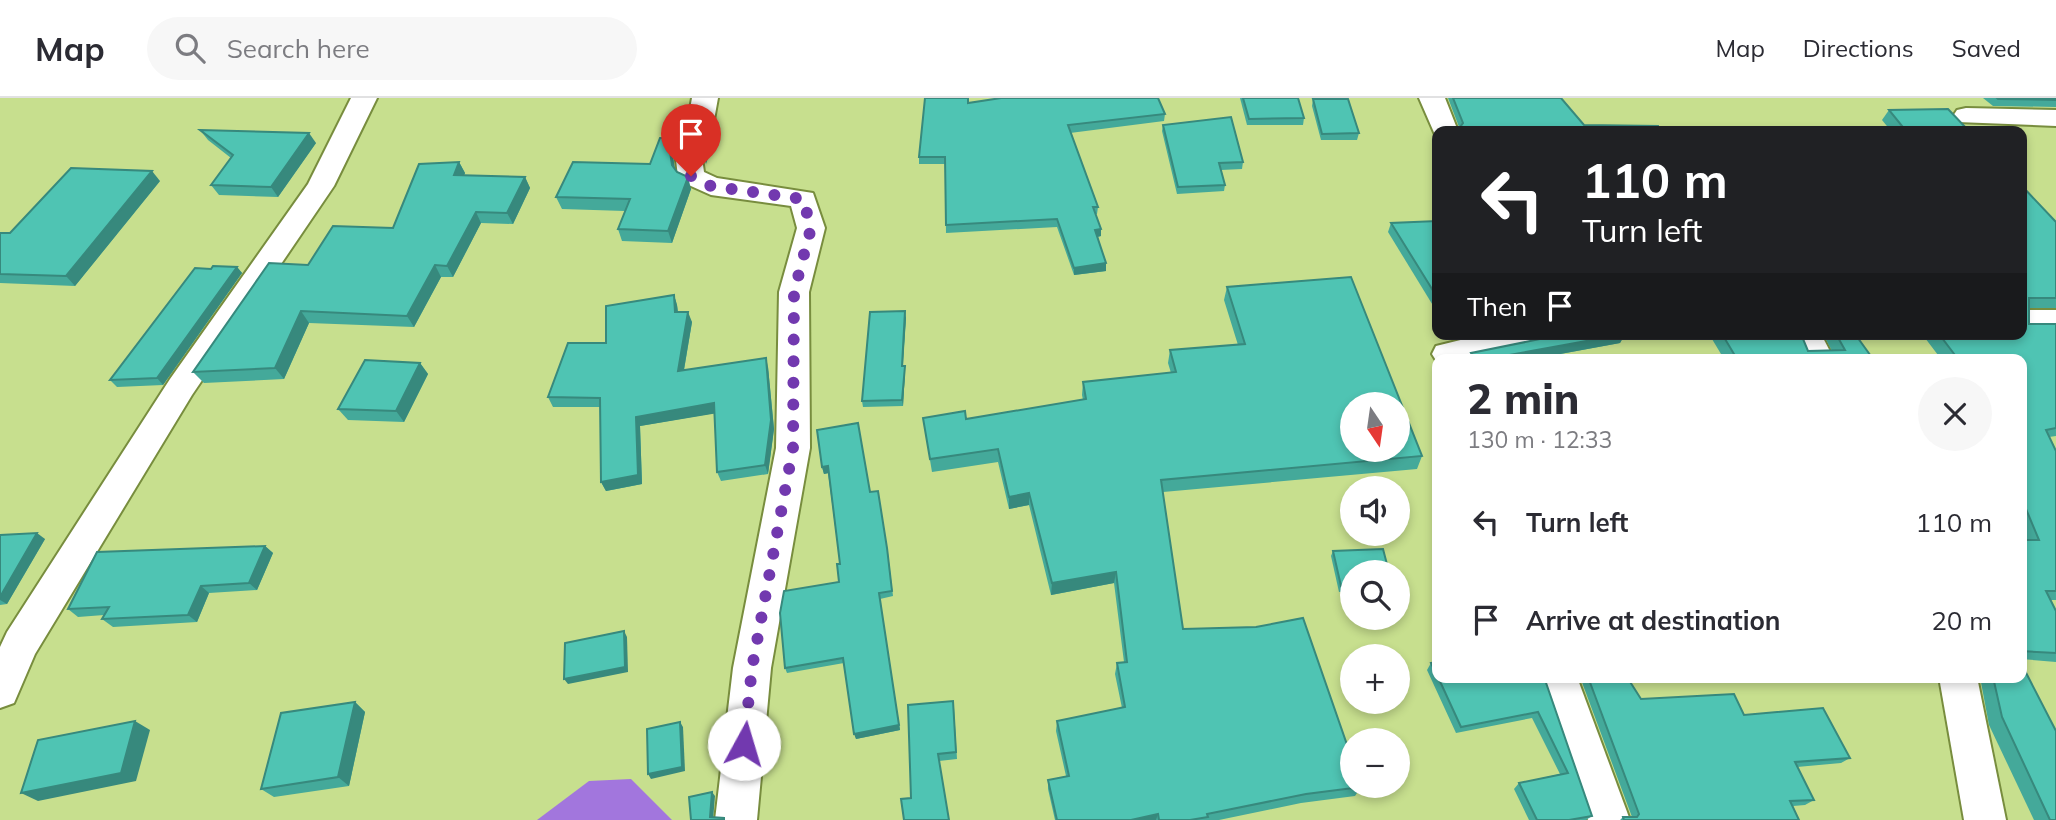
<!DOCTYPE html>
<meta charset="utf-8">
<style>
:root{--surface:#fff;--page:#f7f7f7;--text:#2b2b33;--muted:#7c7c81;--line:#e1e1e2}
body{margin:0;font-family:Mulish,sans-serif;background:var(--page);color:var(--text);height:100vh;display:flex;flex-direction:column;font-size:26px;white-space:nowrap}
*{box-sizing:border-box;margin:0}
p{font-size:23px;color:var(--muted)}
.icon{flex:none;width:38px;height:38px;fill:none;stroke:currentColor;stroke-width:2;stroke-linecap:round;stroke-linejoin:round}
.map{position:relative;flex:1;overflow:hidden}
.side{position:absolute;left:1432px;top:256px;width:595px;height:329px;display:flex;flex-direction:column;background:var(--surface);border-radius:14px;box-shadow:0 4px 10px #0003}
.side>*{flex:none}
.hud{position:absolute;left:1432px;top:28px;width:595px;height:214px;border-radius:14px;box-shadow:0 4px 10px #0003;background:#202124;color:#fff;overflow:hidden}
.needle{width:46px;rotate:167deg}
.controls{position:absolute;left:1340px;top:294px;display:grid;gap:14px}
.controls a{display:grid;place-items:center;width:70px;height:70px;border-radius:50%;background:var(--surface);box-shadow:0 4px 10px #0003;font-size:35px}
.pin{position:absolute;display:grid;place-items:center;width:60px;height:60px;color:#fff;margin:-72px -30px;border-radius:50% 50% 50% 0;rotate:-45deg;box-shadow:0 0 7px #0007}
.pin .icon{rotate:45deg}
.me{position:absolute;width:77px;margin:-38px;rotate:6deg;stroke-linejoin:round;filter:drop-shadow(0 0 5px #0008)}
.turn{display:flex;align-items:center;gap:24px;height:147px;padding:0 35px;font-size:32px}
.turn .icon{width:91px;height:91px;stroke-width:2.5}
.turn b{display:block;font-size:49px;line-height:60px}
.then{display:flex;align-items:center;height:66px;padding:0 35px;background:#0003;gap:14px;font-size:26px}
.round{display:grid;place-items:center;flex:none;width:74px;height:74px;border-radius:37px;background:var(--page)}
.overview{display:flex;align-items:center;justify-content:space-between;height:119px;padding:0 35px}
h1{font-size:42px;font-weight:800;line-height:52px}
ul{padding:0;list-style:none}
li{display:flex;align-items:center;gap:21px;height:98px;padding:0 35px}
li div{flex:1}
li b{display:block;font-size:26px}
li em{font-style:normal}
header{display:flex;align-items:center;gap:42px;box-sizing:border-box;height:98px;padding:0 35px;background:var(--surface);border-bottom:2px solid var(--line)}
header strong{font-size:33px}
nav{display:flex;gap:38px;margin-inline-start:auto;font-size:24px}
.search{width:490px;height:63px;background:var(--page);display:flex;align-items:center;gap:18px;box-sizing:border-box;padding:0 24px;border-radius:38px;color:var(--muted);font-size:26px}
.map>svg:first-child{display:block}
</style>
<header>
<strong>Map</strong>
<div class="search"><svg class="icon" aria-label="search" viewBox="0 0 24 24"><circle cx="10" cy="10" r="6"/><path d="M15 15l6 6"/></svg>Search here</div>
<nav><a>Map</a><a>Directions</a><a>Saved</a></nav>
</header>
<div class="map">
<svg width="2056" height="722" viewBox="0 0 2056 722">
<rect width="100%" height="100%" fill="#c7df8e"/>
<!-- water -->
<polygon fill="#a276dd" points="631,681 672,722 537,722 589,683"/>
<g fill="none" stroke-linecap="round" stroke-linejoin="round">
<defs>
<g id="street">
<polygon points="351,0 377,0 334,88 192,297 35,556 14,605 0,610 0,549 7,534 170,281 308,86"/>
<polygon points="692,0 718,0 714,22 700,46 704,74 717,80 813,95 825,130 809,194 810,350 771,570 757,722 715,722 733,570 776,350 779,194 797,130 791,108 711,97 682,84 678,78 674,46 688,22"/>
<polygon points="1419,0 1445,0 1458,33 1437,33 1436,39"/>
<polygon points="1966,10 2056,12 2056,28 1957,24 1953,18 1957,12"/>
<rect x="2021" y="212" width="35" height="22"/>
<polygon points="1485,236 1553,236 1549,244 1477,261 1437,261 1437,264 1432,256 1436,248"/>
<polygon points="1791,236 1821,236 1834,261 1803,261"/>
<polygon points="1539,579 1577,579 1630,722 1588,722"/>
<polygon points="1939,579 1977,579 2006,722 1964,722"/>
</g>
</defs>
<!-- street casing -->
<use href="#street" stroke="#788d3e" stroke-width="4"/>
<!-- street -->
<use href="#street" fill="#fff" fill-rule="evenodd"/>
</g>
<!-- wall -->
<g fill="#44a99a">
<polygon points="925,0 969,0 969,4 1165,16 1164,23 1070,35 1098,109 1097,116 1096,116 1101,131 1101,138 1098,139 1106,173 1074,177 1057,129 946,135 945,66 919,66 919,59"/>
<polygon points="1240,0 1298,0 1304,20 1303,27 1247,27"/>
<polygon points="1448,0 1561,0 1584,27 1659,33 1445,33 1447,29 1459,29"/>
<polygon points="1983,0 2056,0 2056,9 1993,8"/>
<polygon points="1313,1 1359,35 1357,42 1321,42 1312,8"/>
<polygon points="1889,12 1969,33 1891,33 1882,22"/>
<polygon points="1163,27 1243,64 1242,71 1221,72 1225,87 1224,93 1177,96 1162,33"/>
<polygon points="200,32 316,45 278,99 219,97 211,87 231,60 208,42"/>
<polygon points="668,40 672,52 675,71 691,91 672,145 622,143 618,131 625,113 562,111 556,99 650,66"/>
<polygon points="459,64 465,75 464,77 525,79 530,90 513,126 481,125 453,179 441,179 414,229 309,225 284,281 204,285 193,274 308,167 393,130"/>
<polygon points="160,83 75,188 0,185 0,135 10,135"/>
<polygon points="2021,87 2056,124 2056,210 2029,210 2029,226 2056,226 2056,338 2049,339 2056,353 2056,502 2050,502 2056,513 2056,564 2021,561 2021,442 2024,442 2021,435 2021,261 1941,261 1922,236 2021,236"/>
<polygon points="1437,123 1437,214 1388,134 1391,125"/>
<polygon points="237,169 242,175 163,287 117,289 110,282 211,171"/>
<polygon points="1227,189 1422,358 1417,371 1163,394 1183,531 1361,689 1355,698 1301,705 1219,722 1055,722 1048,691 1048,682 1066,678 1056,633 1057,623 1122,610 1115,576 1117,565 1124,564 1114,485 1051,497 1029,407 1009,411 998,364 932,374 923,320 966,321 1083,302 1082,297 1083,284 1171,275 1168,265 1170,252 1238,247 1224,202"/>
<polygon points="674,197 677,207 678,214 692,224 684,272 768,269 774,331 768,376 721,383 717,374 715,315 640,328 642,386 606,393 601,384 600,309 553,309 548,299 606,245"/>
<polygon points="906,220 903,268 905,274 903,308 863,309 862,303"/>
<polygon points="1555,236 1646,236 1624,238 1620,245 1533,261 1469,261 1471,255 1554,238"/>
<polygon points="1709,236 1801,236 1808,253 1832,253 1823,236 1855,236 1873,261 1724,261"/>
<polygon points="420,265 428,276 404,324 348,322 338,311"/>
<polygon points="822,369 870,394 888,455 893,498 880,501 900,632 856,641 844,565 787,575 785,570 839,484 840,466 828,375 824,376"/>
<polygon points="0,437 45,441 7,506 0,507"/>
<polygon points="265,448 273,455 257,492 209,495 197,524 113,529 102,521 104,517 78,519 68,511"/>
<polygon points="1333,453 1353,474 1353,493 1339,494 1331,458"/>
<polygon points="1437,564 1437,579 1544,579 1592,718 1586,722 1529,722 1514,691 1519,685 1560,676 1532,620 1456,635 1427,572 1431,565"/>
<polygon points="1580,579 1627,579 1641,601 1744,617 1850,660 1841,665 1797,669 1814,702 1805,707 1793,708 1799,722 1620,722 1623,719 1632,719"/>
<polygon points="1807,579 1834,579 1811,585"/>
<polygon points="1980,579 2021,579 2056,722 2034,722 1989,627"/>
<polygon points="355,604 365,614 349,688 274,699 261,691"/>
<polygon points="954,610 957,661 939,663 949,722 911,700"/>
</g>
<!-- shaded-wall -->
<g fill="#37897d">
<polygon points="309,35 316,45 278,99 271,89"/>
<polygon points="668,40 672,52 676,79 672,67"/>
<polygon points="707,41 710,54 706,66 702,54"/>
<polygon points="459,64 465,75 460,88 454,77"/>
<polygon points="152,73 160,83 75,188 66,178"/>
<polygon points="525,79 530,90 513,126 507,115"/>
<polygon points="688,79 691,91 672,145 668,133"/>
<polygon points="476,114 481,125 453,179 447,168"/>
<polygon points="1101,131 1101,138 1095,139 1095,132"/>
<polygon points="1106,165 1106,173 1074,177 1074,170"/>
<polygon points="435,167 441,179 414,229 407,218"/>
<polygon points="237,169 242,175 163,287 157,280"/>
<polygon points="674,197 677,207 679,224 675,214"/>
<polygon points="301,213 309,225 284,281 275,270"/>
<polygon points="905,213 906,220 902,274 902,268"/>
<polygon points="688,214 692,224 682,283 678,273"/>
<polygon points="1456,236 1473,236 1453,241"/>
<polygon points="1625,236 1620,245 1533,261 1487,261"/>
<polygon points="766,260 768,269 774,331 768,376 765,367"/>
<polygon points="420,265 428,276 404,324 396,313"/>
<polygon points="905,268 905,274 903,308 902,302"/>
<polygon points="714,305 718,315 640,328 642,386 606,393 601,384 636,319"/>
<polygon points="828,368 829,375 824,376 822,369"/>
<polygon points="1029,395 1029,407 1009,411 1009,399"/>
<polygon points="37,435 45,441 7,506 0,502 0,499"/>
<polygon points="265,448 273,455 257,492 249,485"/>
<polygon points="1116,474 1114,485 1051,497 1052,485"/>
<polygon points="201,488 209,495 197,524 188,517"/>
<polygon points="880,501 900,632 856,641 854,636"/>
<polygon points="624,533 627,539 628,574 568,586 564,581"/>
<polygon points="1819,579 1834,579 1811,585"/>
<polygon points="355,604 365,614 349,688 338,679"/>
<polygon points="135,623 150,632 136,683 38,703 21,695"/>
<polygon points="680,624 683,629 685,673 651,681 648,676"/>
<polygon points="712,694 715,698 713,722 710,719"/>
<polygon points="1158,716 1156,722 1131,722"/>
</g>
<!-- building -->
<g fill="#4fc4b3" stroke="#37897d" stroke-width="2" fill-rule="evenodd">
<polygon points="925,0 968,0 968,5 1001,0 1158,0 1165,16 1068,27 1098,109 1093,109 1101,131 1095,132 1106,165 1074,170 1057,121 946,127 945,59 919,59"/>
<polygon points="1243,0 1298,0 1304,20 1249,21"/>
<polygon points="1453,0 1561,0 1584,27 1658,28 1659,33 1450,33 1447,29 1460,29 1463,25"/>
<polygon points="1997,0 2056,0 2056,2 1998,1"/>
<polygon points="1313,1 1348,1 1359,35 1322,36"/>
<polygon points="1948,11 1969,33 1906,33 1889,12"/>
<polygon points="1231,19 1243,64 1219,65 1225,87 1178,89 1163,27"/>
<polygon points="200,32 309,35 271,89 211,87 233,57"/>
<polygon points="660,40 668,40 672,67 677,74 688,79 668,133 618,131 630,101 556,99 573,64 650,66"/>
<polygon points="700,41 707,41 702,54"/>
<polygon points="459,64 454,77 525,79 507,115 476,114 447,168 435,167 407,218 301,213 275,270 193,274 269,165 308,167 333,128 393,130 419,66"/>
<polygon points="71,70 152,73 66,178 0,176 0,135 10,135"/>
<polygon points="2021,87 2056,124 2056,200 2029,200 2029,226 2056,226 2056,330 2046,332 2056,353 2056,493 2046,493 2056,513 2056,555 2021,553 2021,442 2039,442 2021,399 2021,261 1958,261 1939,236 2021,236"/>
<polygon points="1437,123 1437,199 1391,125"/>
<polygon points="213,168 237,169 157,280 110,282 195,170 211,171"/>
<path d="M 1351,179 L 1422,358 L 1161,382 L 1183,531 L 1256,529 L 1303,520 L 1353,664 L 1353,688 L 1361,689 L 1306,696 L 1207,716 L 1208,719 L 1190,722 L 1159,722 L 1158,716 L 1131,722 L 1057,722 L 1048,682 L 1069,678 L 1057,623 L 1125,609 L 1117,565 L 1127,564 L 1116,474 L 1052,485 L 1029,395 L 1009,399 L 998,351 L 930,361 L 923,320 L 965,313 L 966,321 L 1086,301 L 1083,284 L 1176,274 L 1170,252 L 1245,246 L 1227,189 ZM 1353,306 L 1398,306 L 1398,352 L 1353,352 Z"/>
<polygon points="674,197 675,214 688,214 678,273 766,260 771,322 765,367 717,374 714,305 636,319 638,377 601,384 600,300 548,299 568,245 606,245 606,208"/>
<polygon points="905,213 902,268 905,268 902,302 862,303 870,214"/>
<polygon points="1555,236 1625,236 1487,261 1475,261 1471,255 1555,238"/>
<polygon points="1722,236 1801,236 1808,253 1845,252 1836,236 1855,236 1873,261 1737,261"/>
<polygon points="365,262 420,265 396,313 338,311"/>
<polygon points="858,325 870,394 878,393 887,450 892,493 879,495 899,627 854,636 843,560 785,570 780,515 784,493 839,484 837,466 840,466 828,368 822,369 817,332"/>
<polygon points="37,435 0,499 0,437"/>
<polygon points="265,448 249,485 201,488 188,517 102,521 109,509 68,511 97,454"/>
<polygon points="1383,451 1389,474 1353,474 1353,488 1341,488 1333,453"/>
<polygon points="624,533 625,569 564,581 565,545"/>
<polygon points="1437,564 1437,577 1431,565"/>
<polygon points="2021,565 2056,633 2056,722 2050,722 2002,619 1993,579 2021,579"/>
<polygon points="1438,579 1544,579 1592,718 1569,722 1537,722 1519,685 1568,675 1538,614 1461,629"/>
<polygon points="1588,579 1627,579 1641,601 1734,596 1744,617 1823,610 1850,660 1795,664 1814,702 1790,703 1799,722 1624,722 1623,719 1637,719 1639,716"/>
<polygon points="953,603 956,654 938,656 949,722 904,722 901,701 911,700 908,607"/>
<polygon points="355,604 338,679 261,691 281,615"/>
<polygon points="135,623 121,675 21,695 38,642"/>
<polygon points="680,624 682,669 648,676 647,631"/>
<polygon points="712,694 710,719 724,720 724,722 691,722 689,699"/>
</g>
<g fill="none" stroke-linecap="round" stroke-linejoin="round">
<!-- route -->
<polyline stroke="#7239af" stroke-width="12" stroke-dasharray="0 21.6" points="691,78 711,88 803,101 811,130 794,194 793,350 752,570 744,646"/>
</g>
</svg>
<div class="controls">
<a><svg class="needle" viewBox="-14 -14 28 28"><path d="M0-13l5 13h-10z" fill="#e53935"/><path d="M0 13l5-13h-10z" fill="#7c7c81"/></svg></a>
<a><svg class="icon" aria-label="sound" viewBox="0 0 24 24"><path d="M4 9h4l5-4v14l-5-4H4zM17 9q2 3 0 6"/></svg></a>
<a><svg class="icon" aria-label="search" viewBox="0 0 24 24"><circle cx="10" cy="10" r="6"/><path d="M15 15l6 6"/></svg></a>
<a>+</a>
<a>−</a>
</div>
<div class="pin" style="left:691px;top:78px;background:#d93025"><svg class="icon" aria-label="arrive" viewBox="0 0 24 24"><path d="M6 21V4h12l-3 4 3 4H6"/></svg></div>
<svg class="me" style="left:744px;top:646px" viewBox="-20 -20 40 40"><circle r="19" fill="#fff"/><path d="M0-13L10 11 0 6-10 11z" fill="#7239af"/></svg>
<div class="hud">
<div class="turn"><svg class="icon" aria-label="left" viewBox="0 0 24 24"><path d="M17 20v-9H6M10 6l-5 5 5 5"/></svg><div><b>110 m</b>Turn left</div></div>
<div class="then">Then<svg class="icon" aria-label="arrive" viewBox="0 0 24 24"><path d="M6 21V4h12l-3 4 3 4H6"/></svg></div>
</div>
<section class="side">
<div class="overview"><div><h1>2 min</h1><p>130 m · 12:33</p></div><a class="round"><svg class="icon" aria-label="close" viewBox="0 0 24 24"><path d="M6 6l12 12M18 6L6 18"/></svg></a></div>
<ul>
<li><svg class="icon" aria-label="left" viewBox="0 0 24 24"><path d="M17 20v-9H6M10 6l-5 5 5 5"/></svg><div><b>Turn left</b></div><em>110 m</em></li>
<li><svg class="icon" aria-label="arrive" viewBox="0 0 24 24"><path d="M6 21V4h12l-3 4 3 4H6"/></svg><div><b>Arrive at destination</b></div><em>20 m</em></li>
</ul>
</section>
</div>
